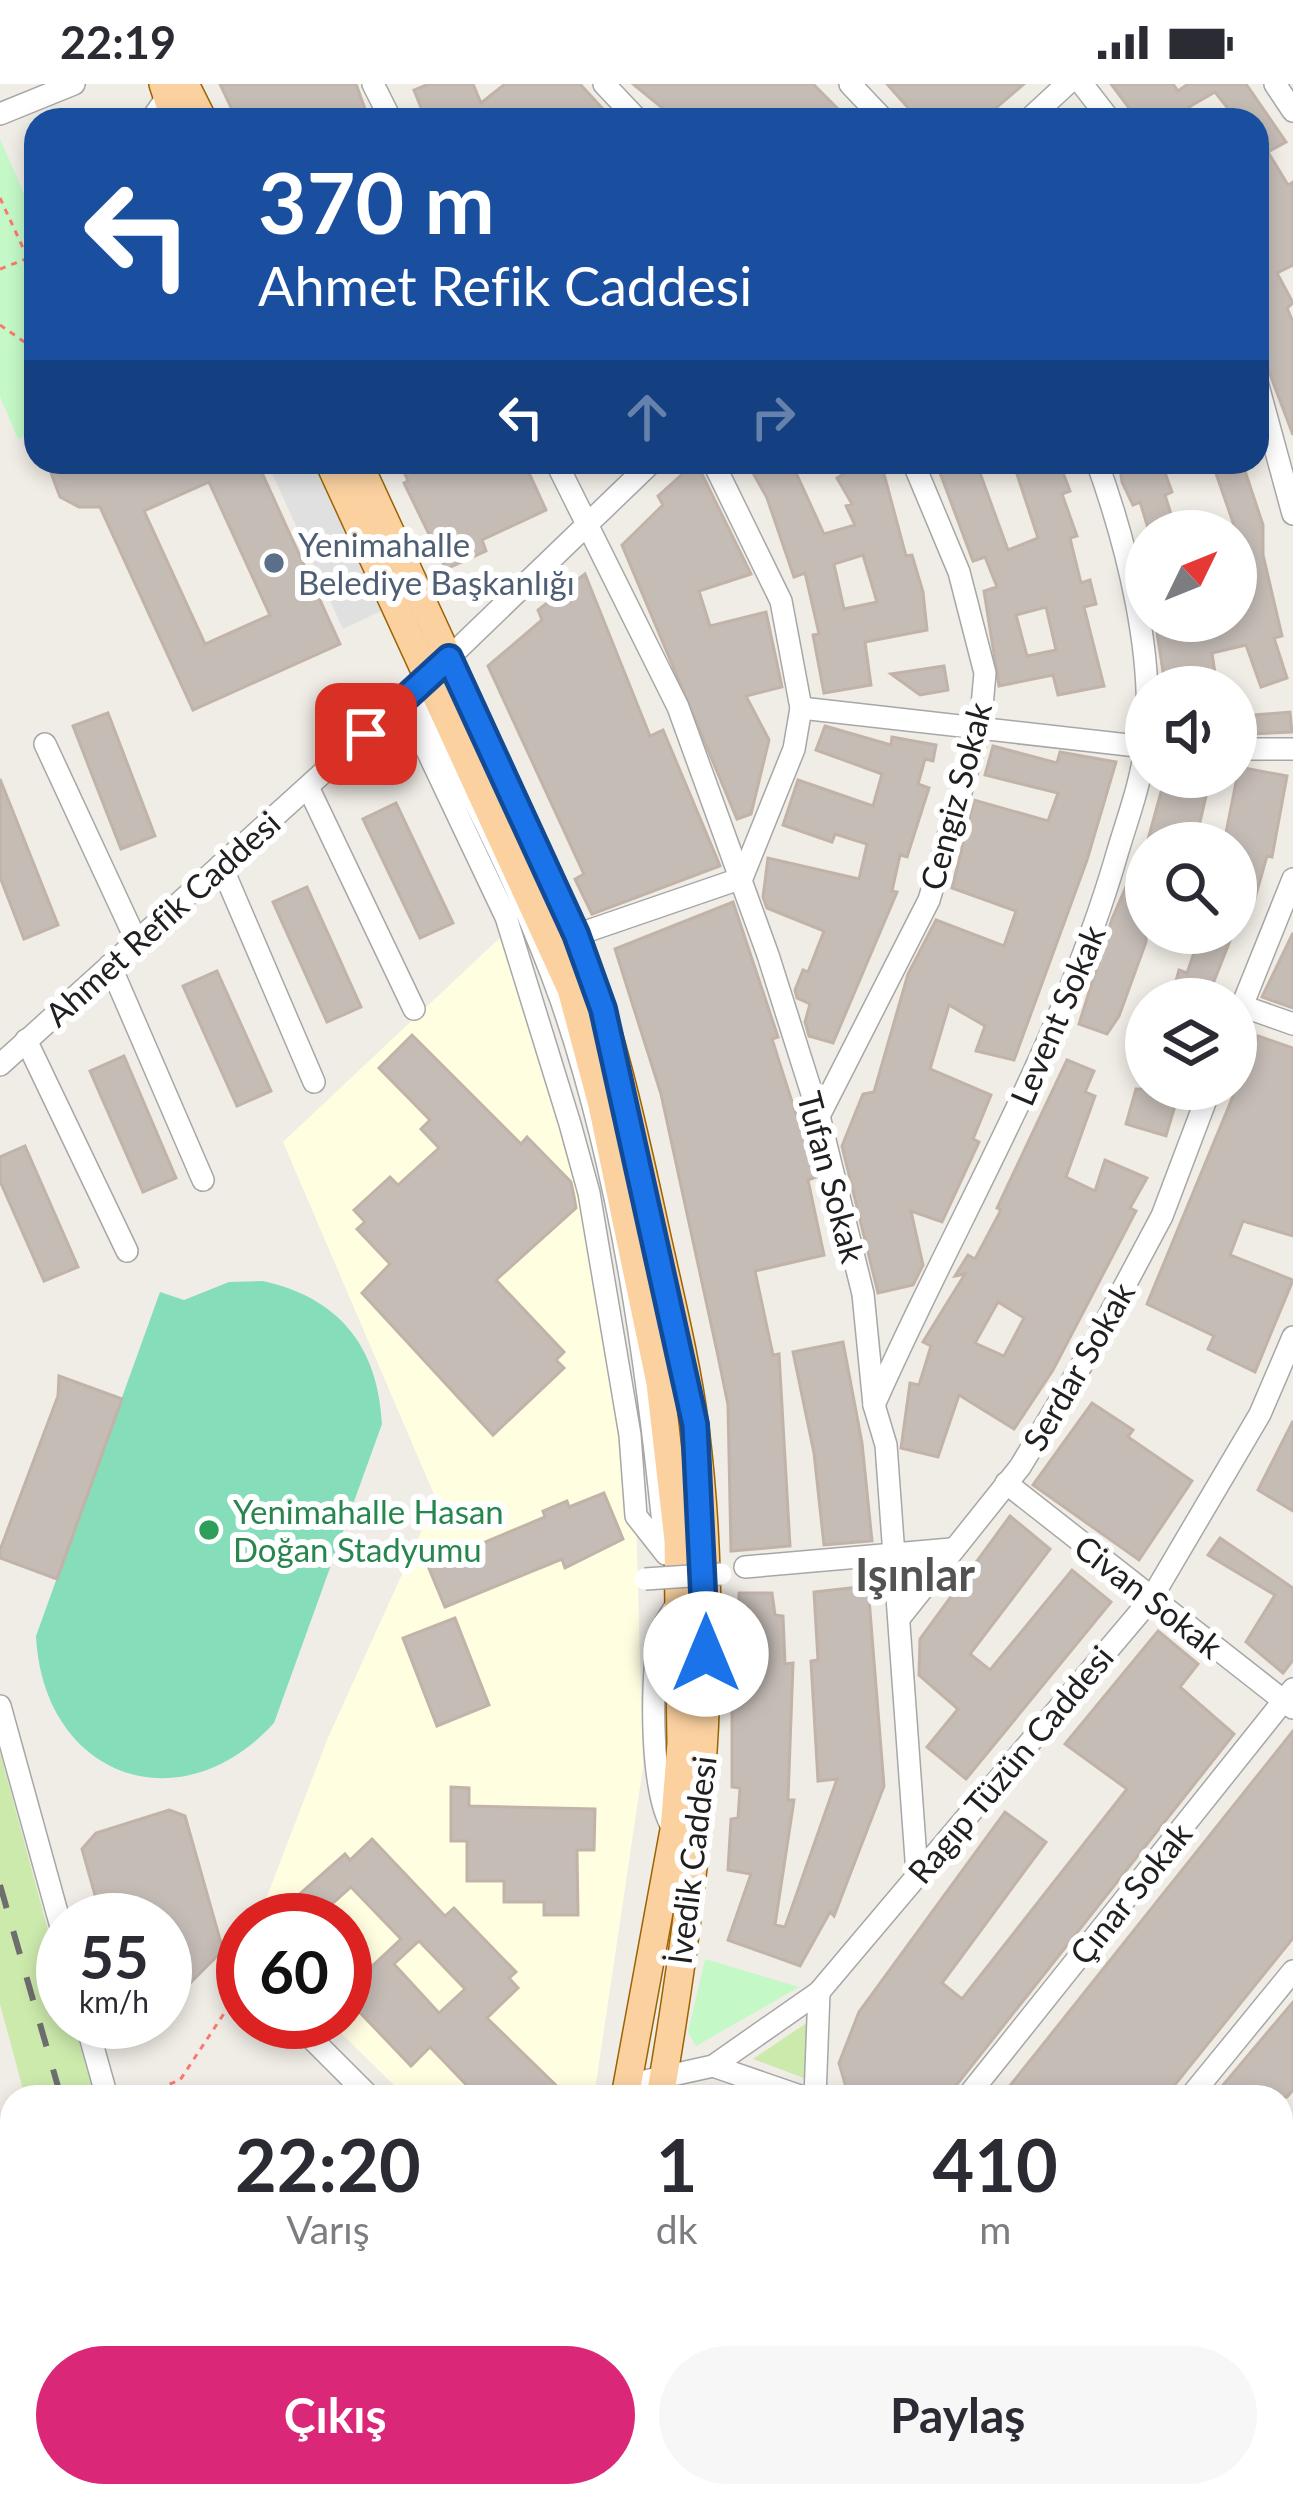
<!DOCTYPE html>
<html lang="tr">
<meta charset="utf-8">
<style>
:root{--surface:#fff;--page:#f7f7f7;--text:#2b2b33;--muted:#7c7c81;--accent:#db2777}
body{margin:0;font-family:Lato,sans-serif;background:var(--page);color:var(--text);height:100vh;display:flex;flex-direction:column;font-size:45px;white-space:nowrap}
*{box-sizing:border-box;margin:0}
p{font-size:39px;color:var(--muted)}
.icon{flex:none;width:66px;height:66px;fill:none;stroke:currentColor;stroke-width:2;stroke-linecap:round;stroke-linejoin:round}
.map{position:relative;flex:1;overflow:hidden}
.details{position:absolute;left:0px;top:2001px;width:1293px;height:423px;display:flex;flex-direction:column;background:var(--surface);border-radius:36px 36px 0 0;box-shadow:0 6px 18px #0003}
.details>*{flex:none}
.top-card{position:absolute;left:24px;top:24px;width:1245px;height:366px;border-radius:36px;box-shadow:0 6px 18px #0003;background:#1a4fa0;color:#fff;overflow:hidden}
.needle{width:78px;rotate:47deg}
.tools{position:absolute;left:1125px;top:426px;display:grid;gap:24px}
.tools a{display:grid;place-items:center;width:132px;height:132px;border-radius:50%;background:var(--surface);box-shadow:0 6px 18px #0003;font-size:60px}
.speed{position:absolute;left:36px;top:1809px;display:flex;gap:24px;font-size:60px;font-weight:700;text-align:center}
.speed>*{display:grid;place-content:center;width:156px;height:156px;border-radius:50%;background:var(--surface);box-shadow:0 6px 18px #0003;line-height:1}
.speed small{font-size:30px;font-weight:400}
.speed .limit{border:18px solid #d22;background:#fff;color:#111}
.pin{position:absolute;display:grid;place-items:center;width:102px;height:102px;color:#fff;margin:-51px;border-radius:24px;box-shadow:0 6px 18px #0006}
.me{position:absolute;width:132px;margin:-66px;rotate:0deg;stroke-linejoin:round;filter:drop-shadow(0 0 9px #0008)}
.turn{display:flex;align-items:center;gap:42px;height:252px;padding:0 36px;font-size:54px}
.turn .icon{width:156px;height:156px;stroke-width:2.5}
.turn b{display:block;font-size:84px;line-height:102px}
.lanes{display:flex;align-items:center;height:114px;padding:0 36px;background:#0003;justify-content:center;gap:60px;direction:ltr}
.lanes .off{opacity:.35}
.eta{display:flex;justify-content:space-evenly;align-items:center;height:204px;text-align:center}
.eta b{font-size:72px;font-weight:700;line-height:84px}
.button{display:flex;gap:24px;margin-top:auto;padding:24px 36px}
.button a{flex:1;height:138px;border-radius:72px;background:var(--accent);color:#fff;font-size:48px;font-weight:700;line-height:138px;text-align:center}
.button a+a{background:var(--page);color:var(--text)}
.status{display:flex;justify-content:space-between;align-items:center;height:84px;padding:0 60px;background:var(--surface);direction:ltr}
.status svg{height:33px;fill:currentColor}
.map>svg:first-child{display:block}
</style>
<div class="status"><b>22:19</b><svg viewBox="0 0 49 12"><path d="M0 12V9h3v3zM5 12V6h3v6zM10 12V3h3v9zM15 12V0h3v12zM26 1h20v11H26zM47 4h2v5h-2z"/></svg></div>
<div class="map">
<svg width="1293" height="2423" viewBox="0 0 1293 2423">
<rect width="100%" height="100%" fill="#f0ede6"/>
<!-- residential -->
<polygon fill="#dedddd" points="242,2412 432,2412 428,2423 246,2423"/>
<!-- education -->
<polygon fill="#fffee1" points="505,849 570,1040 636,1432 643,1683 594,2013 406,2013 330,1938 345,1938 345,1836 258,1836 327,1656 436,1415 283,1058"/>
<!-- grass -->
<g fill="#cdeaad">
<polygon points="0,1668 63,1902 63,1938 73,1938 95,2013 25,2013 0,1920"/>
<polygon points="811,1936 804,1994 753,1975"/>
</g>
<!-- park -->
<g fill="#c4f9c7">
<polygon points="0,55 36,137 36,347 18,355 0,313"/>
<polygon points="705,1875 799,1903 696,1962 688,1948"/>
</g>
<!-- pitch -->
<path fill="#85deb9" d="M 263,1197 C 339,1214 378,1262 382,1340 L 274,1639 C 179,1743 43,1692 36,1552 L 160,1208 L 184,1216 L 229,1198 Z"/>
<!-- parking -->
<polygon fill="#e0e0e0" points="267,378 313,378 381,527 343,545"/>
<!-- building -->
<g fill="#c5bcb6" stroke="#c2b3a9" stroke-width="3" fill-rule="evenodd">
<polygon points="220,0 356,0 369,36 237,36"/>
<polygon points="429,0 473,0 481,19 505,0 580,0 613,36 426,36 414,6"/>
<polygon points="633,0 813,0 849,36 677,36"/>
<polygon points="887,0 1024,0 982,36 919,36"/>
<polygon points="1111,0 1173,0 1178,7 1188,0 1246,0 1286,58 1268,68 1288,101 1293,98 1293,181 1277,189 1293,219 1287,224 1293,238 1293,351 1257,256 1257,36 1237,36 1215,8 1189,23 1199,36 1138,36"/>
<path d="M 47,378 L 257,378 L 340,560 L 193,626 L 100,423 L 79,423 L 60,413 ZM 209,398 L 270,531 L 205,560 L 144,427 Z"/>
<polygon points="400,378 524,378 546,426 482,456 486,467 446,485 404,399 408,397"/>
<polygon points="696,378 751,490 699,507 710,542 766,528 782,603 746,612 769,656 751,730 737,735 622,461 663,421 658,412"/>
<path d="M 747,378 L 791,378 L 824,450 L 855,441 L 846,422 L 852,420 L 837,394 L 864,378 L 877,378 L 884,390 L 906,472 L 912,471 L 923,508 L 927,546 L 865,558 L 871,601 L 824,609 L 813,551 L 819,550 L 805,489 L 794,493 L 767,414 ZM 863,471 L 877,518 L 844,525 L 834,480 Z"/>
<path d="M 936,378 L 976,378 L 1008,466 L 1038,454 L 1013,378 L 1059,378 L 1070,407 L 1062,410 L 1077,452 L 1070,454 L 1081,499 L 1090,496 L 1096,520 L 1084,523 L 1104,602 L 1058,611 L 1053,591 L 999,602 L 984,507 L 997,503 L 985,473 L 973,477 ZM 1046,523 L 1056,566 L 1027,572 L 1016,531 Z"/>
<polygon points="1133,378 1161,378 1172,408 1165,411 1175,443 1149,447 1140,418 1133,421 1122,398 1120,383"/>
<polygon points="1212,378 1242,378 1263,441 1263,471 1282,552 1274,554 1287,594 1261,603 1246,561 1212,569 1217,603 1171,603 1171,593 1164,594 1157,549 1167,547 1164,537 1236,537 1236,515 1246,513 1236,483 1236,447"/>
<polygon points="585,490 650,652 663,646 720,782 592,830 575,795 584,790 488,582 542,536 538,526"/>
<polygon points="944,582 948,606 920,611 891,590"/>
<polygon points="1290,628 1292,648 1252,650 1255,631"/>
<polygon points="108,629 155,752 121,765 73,642"/>
<polygon points="825,642 891,661 892,653 936,661 933,677 925,675 918,700 929,704 907,773 900,771 892,807 897,808 833,959 809,952 805,938 810,920 797,914 795,906 803,886 808,888 824,847 767,824 763,813 768,774 859,795 867,760 835,750 832,758 783,741 798,696 873,722 882,690 816,666"/>
<polygon points="993,662 1057,679 1060,668 1116,678 1087,776 1014,976 976,967 985,942 949,921 930,985 991,1011 973,1055 979,1058 942,1138 911,1127 923,1181 913,1201 878,1209 842,1062 863,1010 874,1008 908,890 936,836 1004,862 1016,827 952,804 974,716 1048,737 1058,709 985,691"/>
<polygon points="1239,683 1287,692 1272,773 1267,772 1253,821 1236,817 1236,759 1224,759"/>
<polygon points="0,695 58,841 24,855 0,793"/>
<polygon points="1163,701 1206,712 1195,759 1147,759"/>
<polygon points="396,719 453,839 420,854 363,735"/>
<polygon points="1145,759 1146,858 1119,932 1107,950 1079,940 1112,835"/>
<polygon points="307,803 361,923 327,938 273,818"/>
<polygon points="733,818 778,953 772,955 816,1093 808,1096 824,1171 755,1187 773,1271 779,1270 790,1462 731,1467 728,1321 718,1272 661,1010 615,865"/>
<polygon points="1201,849 1233,849 1207,915 1173,908 1179,886 1187,889"/>
<polygon points="1293,849 1293,924 1262,913"/>
<polygon points="217,887 271,1007 237,1022 183,902"/>
<polygon points="412,951 521,1060 527,1053 571,1098 574,1112 576,1124 496,1196 564,1268 556,1276 564,1284 493,1351 362,1209 390,1180 357,1145 365,1138 354,1126 390,1093 398,1101 439,1064 421,1045 430,1036 379,984"/>
<polygon points="1258,952 1293,964 1293,1152 1243,1137 1230,1171 1293,1196 1255,1288 1208,1265 1214,1252 1147,1220"/>
<polygon points="124,972 176,1094 143,1108 90,987"/>
<path d="M 1067,976 L 1094,987 L 1085,1008 L 1095,1012 L 1066,1093 L 1095,1107 L 1105,1076 L 1147,1094 L 1130,1124 L 1136,1127 L 1053,1286 L 1014,1345 L 959,1311 L 938,1373 L 901,1364 L 910,1299 L 919,1301 L 931,1262 L 923,1258 L 965,1190 L 955,1192 L 968,1171 L 975,1175 L 1001,1126 L 997,1124 ZM 998,1218 L 1024,1234 L 1004,1272 L 975,1259 Z"/>
<polygon points="1136,1005 1180,1005 1166,1052 1126,1040"/>
<polygon points="25,1062 78,1183 44,1197 0,1097 0,1073"/>
<polygon points="843,1258 862,1359 872,1457 824,1461 814,1369 793,1268"/>
<polygon points="59,1292 122,1315 57,1495 0,1474 0,1466 58,1312"/>
<polygon points="1092,1319 1133,1346 1128,1353 1192,1397 1139,1476 1033,1401"/>
<polygon points="1293,1337 1293,1427 1258,1406"/>
<polygon points="604,1409 623,1455 565,1484 562,1475 445,1523 428,1482 545,1433 543,1427 567,1417 569,1423"/>
<polygon points="1010,1432 1050,1465 970,1570 990,1586 1072,1486 1111,1518 966,1695 927,1663 958,1625 919,1591 920,1555"/>
<polygon points="1220,1454 1293,1504 1293,1576 1283,1589 1246,1558 1275,1511 1208,1471"/>
<polygon points="868,1502 884,1702 834,1832 830,1828 800,1882 728,1856 751,1790 728,1786 731,1735 738,1734 740,1704 732,1703 732,1527 739,1527 739,1509 772,1509 775,1531 783,1532 785,1580 793,1579 788,1716 794,1716 775,1841 785,1843 837,1695 818,1697 811,1577 818,1576 814,1508"/>
<polygon points="455,1534 489,1621 437,1642 403,1554"/>
<polygon points="1158,1547 1198,1580 1180,1603 1234,1650 947,2013 848,2010 839,1979 859,1928 1005,1728 1046,1758 942,1899 962,1915 1127,1705 1065,1660"/>
<polygon points="1293,1647 1293,1854 1165,2013 1001,2013"/>
<polygon points="451,1703 469,1704 469,1722 595,1725 594,1766 577,1766 578,1831 544,1831 544,1818 504,1818 504,1797 467,1797 467,1757 451,1757"/>
<polygon points="169,1726 185,1732 223,1866 191,1898 188,1887 165,1893 165,1836 102,1836 82,1765 96,1749"/>
<path d="M 372,1755 L 445,1832 L 454,1824 L 516,1888 L 509,1894 L 518,1904 L 487,1934 L 568,2013 L 478,2013 L 430,1963 L 411,1982 L 345,1913 L 345,1859 L 369,1885 L 401,1855 L 351,1803 L 314,1836 L 299,1836 L 286,1822 L 345,1770 L 350,1776 ZM 419,1857 L 465,1905 L 439,1929 L 394,1880 Z"/>
<polygon points="1293,1918 1293,2006 1287,2013 1213,2013"/>
</g>
<g fill="none" stroke-linecap="round" stroke-linejoin="round">
<defs>
<g id="minor">
<polyline points="373,0 391,36"/>
<polyline points="604,0 638,36"/>
<polyline points="850,0 884,36"/>
<polyline points="1082,0 1110,36"/>
<polyline points="1275,0 1293,27"/>
<polyline points="0,30 74,0"/>
<polyline points="151,36 165,16"/>
<polyline points="1028,36 1067,0"/>
<polyline points="1257,298 1293,430"/>
<polyline points="556,378 678,623 768,871 819,1032 863,1210 874,1321 886,1361 917,1789"/>
<polyline points="801,624 1146,663"/>
<path d="M 427,627 C 478,721 525,815 561,916 C 622,1092 648,1285 666,1470 L 636,1432 L 630,1351 L 589,1109 L 570,1040 L 506,833 L 413,637 Z"/>
<polyline points="45,660 136,856"/>
<polyline points="1236,665 1293,665"/>
<polyline points="308,703 414,925"/>
<polyline points="221,781 314,998"/>
<polyline points="576,851 742,794 794,665 801,624 781,517 713,378"/>
<polyline points="110,881 203,1096"/>
<polyline points="1242,922 1293,940"/>
<polyline points="1236,937 1293,795"/>
<polyline points="26,956 127,1167"/>
<polyline points="0,981 431,591 652,378"/>
<polyline points="819,1032 929,816 980,644 985,589 959,488 913,378"/>
<path d="M 874,1321 C 955,1137 1061,964 1117,770 C 1127,736 1141,699 1145,664 C 1156,575 1127,461 1097,378"/>
<polyline points="1006,1399 1293,1624"/>
<polyline points="745,1483 951,1465"/>
<polyline points="901,1532 1020,1383 1090,1267 1162,1132 1210,1005"/>
<polyline points="0,1622 63,1850"/>
<path d="M 674,1746 C 650,1711 651,1602 658,1558 C 660,1544 672,1529 679,1516"/>
<polyline points="86,1938 107,2013"/>
<polyline points="295,1938 370,2013"/>
<polyline points="713,1982 803,2013"/>
<polyline points="627,2001 713,1982 819,1908 1151,1515 1260,1330 1293,1253"/>
<polyline points="815,2013 819,1908"/>
<polyline points="967,2013 1293,1605"/>
<polyline points="1190,2013 1293,1887"/>
<polyline points="0,2343 12,2357"/>
<polyline points="1281,2395 1293,2401"/>
<polyline points="38,2412 47,2423"/>
<polyline points="214,2412 217,2423"/>
<polyline points="13,2423 23,2412"/>
<polyline points="765,2423 768,2412"/>
<polyline points="946,2423 948,2412"/>
</g>
<g id="major">
<polyline points="163,0 175,36"/>
<polyline points="185,0 203,36"/>
<polyline points="329,378 571,905 602,1021 660,1299 678,1456 681,1659 674,1746 625,2013"/>
<path d="M 358,378 L 576,851 C 610,942 631,1035 652,1131 C 667,1201 686,1273 695,1344 C 723,1568 698,1793 660,2013"/>
<polyline points="1281,2372 1293,2351"/>
<polyline points="536,2423 539,2412"/>
<polyline points="573,2423 576,2412"/>
<polyline points="1256,2423 1261,2412"/>
<polyline points="1291,2423 1293,2419"/>
</g>
</defs>
<!-- minor casing -->
<use href="#minor" stroke="#a7a7a7" stroke-width="24"/>
<!-- major casing -->
<use href="#major" stroke="#9b6301" stroke-width="30"/>
<!-- path -->
<g stroke="#f9796f" stroke-width="3" stroke-dasharray="6 6" stroke-linecap="butt">
<polyline points="0,114 36,192"/>
<polyline points="0,185 26,175"/>
<polyline points="0,241 36,266"/>
<polyline points="136,2013 180,1996 227,1925 243,1918"/>
<polyline points="133,2423 151,2412"/>
</g>
<!-- minor -->
<use href="#minor" stroke="#fff" stroke-width="21"/>
<!-- major -->
<use href="#major" stroke="#fbd1a0" stroke-width="27"/>
<!-- rail -->
<g stroke="#6e6e6e" stroke-width="6" stroke-dasharray="24 24" stroke-linecap="butt">
<polyline points="0,1801 61,2013"/>
<polyline points="165,2412 168,2423"/>
</g>
<defs>
<polyline id="minor-bridge" points="645,1495 721,1490"/>
</defs>
<!-- minor-bridge casing -->
<use href="#minor-bridge" stroke="#a7a7a7" stroke-width="24" stroke-linecap="butt"/>
<!-- minor-bridge -->
<use href="#minor-bridge" stroke="#fff" stroke-width="21"/>
</g>
<g fill="none" stroke-linecap="round" stroke-linejoin="round">
<defs>
<polyline id="route" points="366,650 449,574 576,850 603,925 695,1341 706,1570"/>
</defs>
<!-- route casing -->
<use href="#route" stroke="#114b97" stroke-width="30"/>
<!-- route -->
<use href="#route" stroke="#1a73e8" stroke-width="21"/>
</g>
<!-- markers -->
<circle fill="#5c6f8a" stroke="#fff" stroke-width="4.5" cx="274" cy="479" r="12"/>
<circle fill="#2e9e5b" stroke="#fff" stroke-width="4.5" cx="209" cy="1446" r="12"/>
<g text-anchor="middle" dominant-baseline="central" stroke-width="12" stroke-linejoin="round" paint-order="stroke">
<!-- service labels -->
<g font-size="33" fill="#4e5e75" stroke="#fff" text-anchor="start">
<text x="298" y="460">Yenimahalle<tspan x="298" dy="38">Belediye Başkanlığı</tspan></text>
</g>
<!-- street labels -->
<g font-size="33" fill="#202020" stroke="#fff">
<text transform="translate(955 712) rotate(-75)">Cengiz Sokak</text>
<text transform="translate(162 834) rotate(-42)">Ahmet Refik Caddesi</text>
<text transform="translate(1057 931) rotate(-67)">Levent Sokak</text>
<text transform="translate(832 1093) rotate(75)">Tufan Sokak</text>
<text transform="translate(1078 1282) rotate(-60)">Serdar Sokak</text>
<text transform="translate(1149 1512) rotate(38)">Civan Sokak</text>
<text transform="translate(1010 1680) rotate(-50)">Ragıp Tüzün Caddesi</text>
<text transform="translate(691 1776) rotate(-83)">İvedik Caddesi</text>
<text transform="translate(1130 1809) rotate(-51)">Çınar Sokak</text>
</g>
<!-- leisure labels -->
<g font-size="33" fill="#27864d" stroke="#fff" text-anchor="start">
<text x="233" y="1427">Yenimahalle Hasan<tspan x="233" dy="38">Doğan Stadyumu</tspan></text>
</g>
<!-- district labels -->
<g font-size="45" font-weight="bold" fill="#535353" stroke="#fff">
<text x="915" y="1490">Işınlar</text>
</g>
</g>
</svg>
<div class="tools">
<a><svg class="needle" viewBox="-14 -14 28 28"><path d="M0-13l5 13h-10z" fill="#e53935"/><path d="M0 13l5-13h-10z" fill="#7c7c81"/></svg></a>
<a><svg class="icon" aria-label="sound" viewBox="0 0 24 24"><path d="M4 9h4l5-4v14l-5-4H4zM17 9q2 3 0 6"/></svg></a>
<a><svg class="icon" aria-label="search" viewBox="0 0 24 24"><circle cx="10" cy="10" r="6"/><path d="M15 15l6 6"/></svg></a>
<a><svg class="icon" aria-label="layers" viewBox="0 0 24 24"><path d="M12 4l9 5-9 5-9-5zM3 14l9 5 9-5"/></svg></a>
</div>
<div class="speed"><div>55<small>km/h</small></div><div class="limit">60</div></div>
<div class="pin" style="left:366px;top:650px;background:#d93025"><svg class="icon" aria-label="arrive" viewBox="0 0 24 24"><path d="M6 21V4h12l-3 4 3 4H6"/></svg></div>
<svg class="me" style="left:706px;top:1570px" viewBox="-20 -20 40 40"><circle r="19" fill="#fff"/><path d="M0-13L10 11 0 6-10 11z" fill="#1a73e8"/></svg>
<div class="top-card">
<div class="turn"><svg class="icon" aria-label="left" viewBox="0 0 24 24"><path d="M17 20v-9H6M10 6l-5 5 5 5"/></svg><div><b>370 m</b>Ahmet Refik Caddesi</div></div>
<div class="lanes"><svg class="icon" aria-label="left" viewBox="0 0 24 24"><path d="M17 20v-9H6M10 6l-5 5 5 5"/></svg><svg class="icon off" aria-label="ahead" viewBox="0 0 24 24"><path d="M12 20V5M6 11l6-6 6 6"/></svg><svg class="icon off" aria-label="right" viewBox="0 0 24 24"><path d="M7 20v-9h11M14 6l5 5-5 5"/></svg></div>
</div>
<section class="details">
<div class="eta">
<div><b>22:20</b><p>Varış</p></div>
<div><b>1</b><p>dk</p></div>
<div><b>410</b><p>m</p></div>
</div>
<div class="button"><a>Çıkış</a><a>Paylaş</a></div>
</section>
</div>
